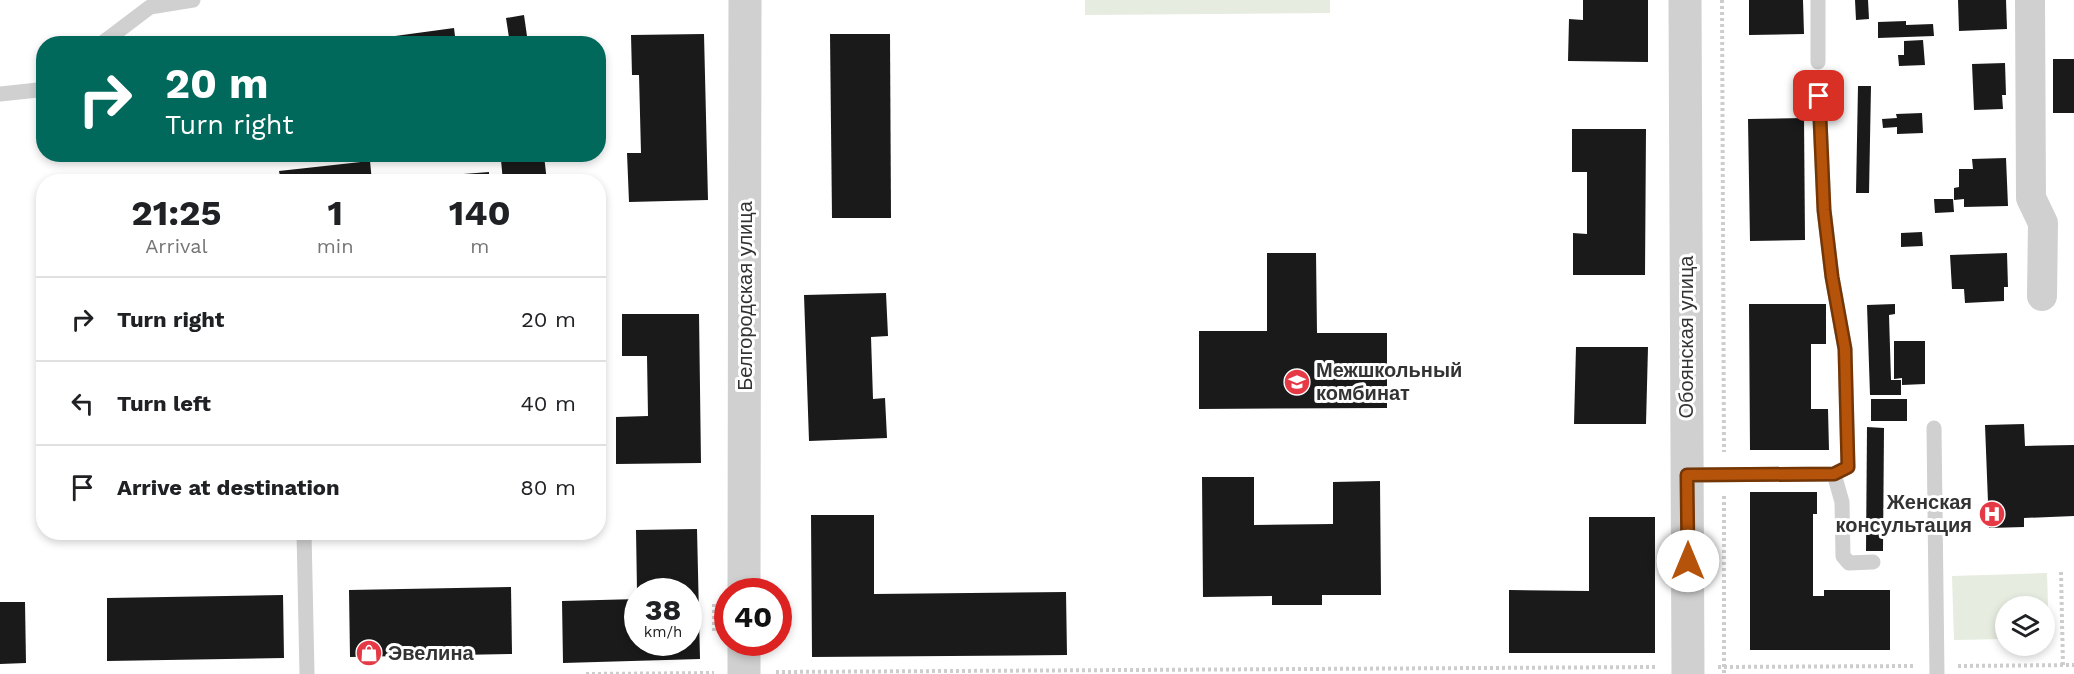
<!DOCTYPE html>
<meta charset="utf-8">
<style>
:root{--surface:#fff;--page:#f2f2f2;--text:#202124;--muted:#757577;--line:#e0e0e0}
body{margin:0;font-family:"Work Sans",sans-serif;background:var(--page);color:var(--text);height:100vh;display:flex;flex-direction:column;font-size:22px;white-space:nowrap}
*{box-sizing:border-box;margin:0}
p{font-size:20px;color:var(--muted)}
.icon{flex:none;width:33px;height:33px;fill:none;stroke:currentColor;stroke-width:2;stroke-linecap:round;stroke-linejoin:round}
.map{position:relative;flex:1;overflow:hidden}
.drawer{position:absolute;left:36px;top:174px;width:570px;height:366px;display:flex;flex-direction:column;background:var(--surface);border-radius:24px;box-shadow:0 3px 9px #0003}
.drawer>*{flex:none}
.banner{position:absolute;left:36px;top:36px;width:570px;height:126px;border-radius:24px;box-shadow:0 3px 9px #0003;background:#00695c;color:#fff;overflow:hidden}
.buttons{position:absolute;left:1995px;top:596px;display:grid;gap:12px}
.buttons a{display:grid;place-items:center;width:60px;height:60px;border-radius:50%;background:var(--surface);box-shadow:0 3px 9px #0003;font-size:30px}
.speed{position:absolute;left:624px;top:578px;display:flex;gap:12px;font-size:30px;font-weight:700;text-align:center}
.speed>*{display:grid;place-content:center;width:78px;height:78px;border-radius:50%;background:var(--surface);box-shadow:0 3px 9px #0003;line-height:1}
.speed small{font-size:15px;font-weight:400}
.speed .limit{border:9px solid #d22;background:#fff;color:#111}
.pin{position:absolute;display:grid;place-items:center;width:51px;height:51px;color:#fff;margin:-26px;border-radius:12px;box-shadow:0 3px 9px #0006}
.me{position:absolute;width:66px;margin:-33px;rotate:0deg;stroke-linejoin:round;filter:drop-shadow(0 0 4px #0008)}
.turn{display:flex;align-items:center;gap:21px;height:126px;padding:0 30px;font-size:27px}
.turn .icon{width:78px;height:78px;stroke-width:2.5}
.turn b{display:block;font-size:42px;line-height:51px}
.eta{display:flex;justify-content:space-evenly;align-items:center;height:102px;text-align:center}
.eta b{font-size:36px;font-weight:700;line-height:42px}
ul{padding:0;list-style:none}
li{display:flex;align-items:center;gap:18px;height:84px;padding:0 30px;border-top:2px solid var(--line)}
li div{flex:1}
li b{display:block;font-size:22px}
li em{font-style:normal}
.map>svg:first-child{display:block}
</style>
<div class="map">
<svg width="2074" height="674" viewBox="0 0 2074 674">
<rect width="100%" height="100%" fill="#fff"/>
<!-- green -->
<g fill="#e6ecdf">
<polygon points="1085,0 1330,0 1330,13 1085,15"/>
<polygon points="2047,573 2049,639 2045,639 2044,606 2006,606 2005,639 1954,640 1952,576"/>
</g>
<!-- building -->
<g fill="#1a1a1a">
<polygon points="1583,0 1648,0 1648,62 1568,61 1569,19 1583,20"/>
<polygon points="1749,0 1803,0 1804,34 1749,35"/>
<polygon points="1855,0 1868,0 1869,19 1856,20"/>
<polygon points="1958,0 2006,0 2007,29 1959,31"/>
<polygon points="524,15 528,43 510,44 506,18"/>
<polygon points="1906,21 1906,25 1933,24 1934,36 1878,38 1878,22"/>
<polygon points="454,28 456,44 351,44 351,42"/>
<polygon points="704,34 708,200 629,202 627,153 641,153 639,75 632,75 631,35"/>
<polygon points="830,34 890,34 891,218 832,218"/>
<polygon points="1923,40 1925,65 1899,66 1898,55 1904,55 1904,41"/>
<rect x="2053" y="59" width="21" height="54"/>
<polygon points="2005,63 2006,95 2002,95 2003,109 1974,110 1972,64"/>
<polygon points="1858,86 1871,86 1869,193 1856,193"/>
<polygon points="1922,113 1923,133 1897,134 1897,127 1883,128 1882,119 1897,118 1896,114"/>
<polygon points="1804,118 1805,240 1750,241 1748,119"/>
<polygon points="1572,129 1646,129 1645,275 1573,275 1573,233 1587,234 1587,172 1572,172"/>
<polygon points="544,155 547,182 503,182 501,160"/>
<polygon points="2006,158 2008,206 1964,207 1964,199 1954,200 1954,188 1959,187 1959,169 1973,169 1972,159"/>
<polygon points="370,161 372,182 281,182 279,171"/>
<polygon points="489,172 489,182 438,182 438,176"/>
<polygon points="1934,199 1953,199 1954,212 1935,213"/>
<polygon points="1922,232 1923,246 1901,247 1901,233"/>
<polygon points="1267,253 1316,253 1317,333 1387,333 1387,408 1199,409 1199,331 1267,331"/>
<polygon points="2007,253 2008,287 2004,287 2004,301 1965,303 1964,289 1952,289 1950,255"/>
<polygon points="886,293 888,336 871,337 873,399 885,398 887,438 809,441 804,295"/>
<polygon points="1749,304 1826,304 1826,344 1811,344 1811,409 1828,409 1829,450 1750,450"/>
<polygon points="1895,304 1895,314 1889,315 1891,380 1901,380 1901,395 1870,395 1867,305"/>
<polygon points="622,314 699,314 701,463 616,464 616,417 648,416 647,356 622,356"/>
<polygon points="1894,341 1925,341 1925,384 1902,385 1902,378 1894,379"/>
<polygon points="1576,347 1648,347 1646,424 1574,424"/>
<rect x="1871" y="399" width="36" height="22"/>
<polygon points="2024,424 2025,446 2074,445 2074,516 2024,518 2024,527 1989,528 1985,425"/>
<polygon points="1867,427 1884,428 1883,551 1866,551"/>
<polygon points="1202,477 1254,477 1254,525 1333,524 1333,482 1380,481 1381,595 1322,595 1322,605 1272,605 1272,596 1203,597"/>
<polygon points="1750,492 1817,492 1817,514 1813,514 1813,596 1824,596 1824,590 1890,590 1890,650 1750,650"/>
<polygon points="811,515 874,515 874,594 1066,592 1067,655 812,657"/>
<polygon points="1589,517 1655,517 1655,653 1509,653 1509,590 1589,591"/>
<polygon points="697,529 700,659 563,663 562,601 638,599 638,642 688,642 688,591 637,591 636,530"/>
<polygon points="511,587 512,654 350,657 349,590"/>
<polygon points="283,595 284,658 107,661 107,598"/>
<polygon points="0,602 25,602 26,663 0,664"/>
</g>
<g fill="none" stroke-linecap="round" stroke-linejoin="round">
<!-- path -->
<g stroke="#cdcdcd" stroke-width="4" stroke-dasharray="3 3" stroke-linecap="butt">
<polyline points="1722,0 1724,452"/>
<polyline points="1724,496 1724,674"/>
<polyline points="2061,572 2063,666"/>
<polyline points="714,631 714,603"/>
<polyline points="1958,666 2074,665"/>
<polyline points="1718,667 1914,666"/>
<polyline points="776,672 1656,667"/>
<polyline points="586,674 714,673"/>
</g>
<!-- service -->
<g stroke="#d0d0d0" stroke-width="15">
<polyline points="101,44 150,7 193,0"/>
<polyline points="1818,62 1818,0"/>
<polyline points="0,94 38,90 44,86"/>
<polyline points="1934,428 1937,674"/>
<polyline points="1834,474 1842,502 1843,556 1849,563 1873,562"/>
<polyline points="1687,475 1834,474 1848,467 1845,349 1832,277 1824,210 1819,96"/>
<polyline points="304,532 307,674"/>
</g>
<!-- minor -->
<polyline stroke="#d0d0d0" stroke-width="30" points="2030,0 2031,198 2043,223 2042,296"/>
<!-- tertiary -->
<g stroke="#d0d0d0" stroke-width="33">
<polyline points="1685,0 1688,674"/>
<polyline points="744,591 745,0"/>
<polyline points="744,674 744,642"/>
</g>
</g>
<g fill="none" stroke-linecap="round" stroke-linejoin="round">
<defs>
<polyline id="route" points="1688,561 1687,475 1834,474 1848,467 1845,349 1832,277 1824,210 1819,96"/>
</defs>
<!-- route casing -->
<use href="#route" stroke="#753606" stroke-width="15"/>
<!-- route -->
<use href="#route" stroke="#b45309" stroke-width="10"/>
</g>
<!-- icons -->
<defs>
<symbol id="school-disc" viewBox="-11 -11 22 22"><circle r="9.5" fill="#e63946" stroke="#fff"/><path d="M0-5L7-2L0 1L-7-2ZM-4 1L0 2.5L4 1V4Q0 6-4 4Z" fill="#fff"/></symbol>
<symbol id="hospital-disc" viewBox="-11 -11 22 22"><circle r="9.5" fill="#e63946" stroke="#fff"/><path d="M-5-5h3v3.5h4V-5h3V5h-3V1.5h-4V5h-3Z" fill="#fff"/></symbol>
<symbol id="shop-disc" viewBox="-11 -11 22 22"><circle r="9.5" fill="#e63946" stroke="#fff"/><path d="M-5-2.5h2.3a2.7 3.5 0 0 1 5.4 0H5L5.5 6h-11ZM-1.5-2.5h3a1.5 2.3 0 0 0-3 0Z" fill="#fff"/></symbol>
</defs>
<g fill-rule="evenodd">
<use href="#school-disc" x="1282" y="367" width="30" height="30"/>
<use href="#hospital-disc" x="1977" y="499" width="30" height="30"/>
<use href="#shop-disc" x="354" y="638" width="30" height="30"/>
</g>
<g text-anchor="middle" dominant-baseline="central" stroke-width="6" stroke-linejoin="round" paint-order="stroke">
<!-- street labels -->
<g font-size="20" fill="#333" stroke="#fff">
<text transform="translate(745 296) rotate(-90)">Белгородская улица</text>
<text transform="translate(1686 337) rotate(-90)">Обоянская улица</text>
</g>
<!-- poi labels -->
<g font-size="20" font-weight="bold" fill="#333" stroke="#fff" text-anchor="start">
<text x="1316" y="370">Межшкольный<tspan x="1316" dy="23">комбинат</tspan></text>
<text x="1972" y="502" text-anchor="end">Женская<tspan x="1972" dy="23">консультация</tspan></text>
<text x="388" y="653">Эвелина</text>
</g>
</g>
</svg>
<div class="buttons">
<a><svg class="icon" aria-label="layers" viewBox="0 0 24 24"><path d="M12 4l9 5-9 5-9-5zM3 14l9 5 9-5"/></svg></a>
</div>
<div class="speed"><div>38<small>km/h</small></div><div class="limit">40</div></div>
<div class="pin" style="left:1819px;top:96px;background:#d93025"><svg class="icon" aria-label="arrive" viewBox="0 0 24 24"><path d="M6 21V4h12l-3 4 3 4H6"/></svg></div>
<svg class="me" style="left:1688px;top:561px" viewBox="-20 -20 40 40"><circle r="19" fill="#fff"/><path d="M0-13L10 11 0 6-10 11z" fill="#b45309"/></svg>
<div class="banner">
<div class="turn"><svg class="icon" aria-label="right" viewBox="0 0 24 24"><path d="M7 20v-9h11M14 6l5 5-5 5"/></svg><div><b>20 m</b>Turn right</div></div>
</div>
<section class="drawer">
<div class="eta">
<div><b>21:25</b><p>Arrival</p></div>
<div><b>1</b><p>min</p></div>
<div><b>140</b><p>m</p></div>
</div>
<ul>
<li><svg class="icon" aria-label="right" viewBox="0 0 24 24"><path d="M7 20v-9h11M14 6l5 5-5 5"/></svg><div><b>Turn right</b></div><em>20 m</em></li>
<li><svg class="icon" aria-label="left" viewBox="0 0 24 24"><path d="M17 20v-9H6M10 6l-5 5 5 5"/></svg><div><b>Turn left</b></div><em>40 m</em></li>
<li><svg class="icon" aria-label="arrive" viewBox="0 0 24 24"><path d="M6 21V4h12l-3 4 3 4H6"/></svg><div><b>Arrive at destination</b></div><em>80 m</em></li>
</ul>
</section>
</div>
